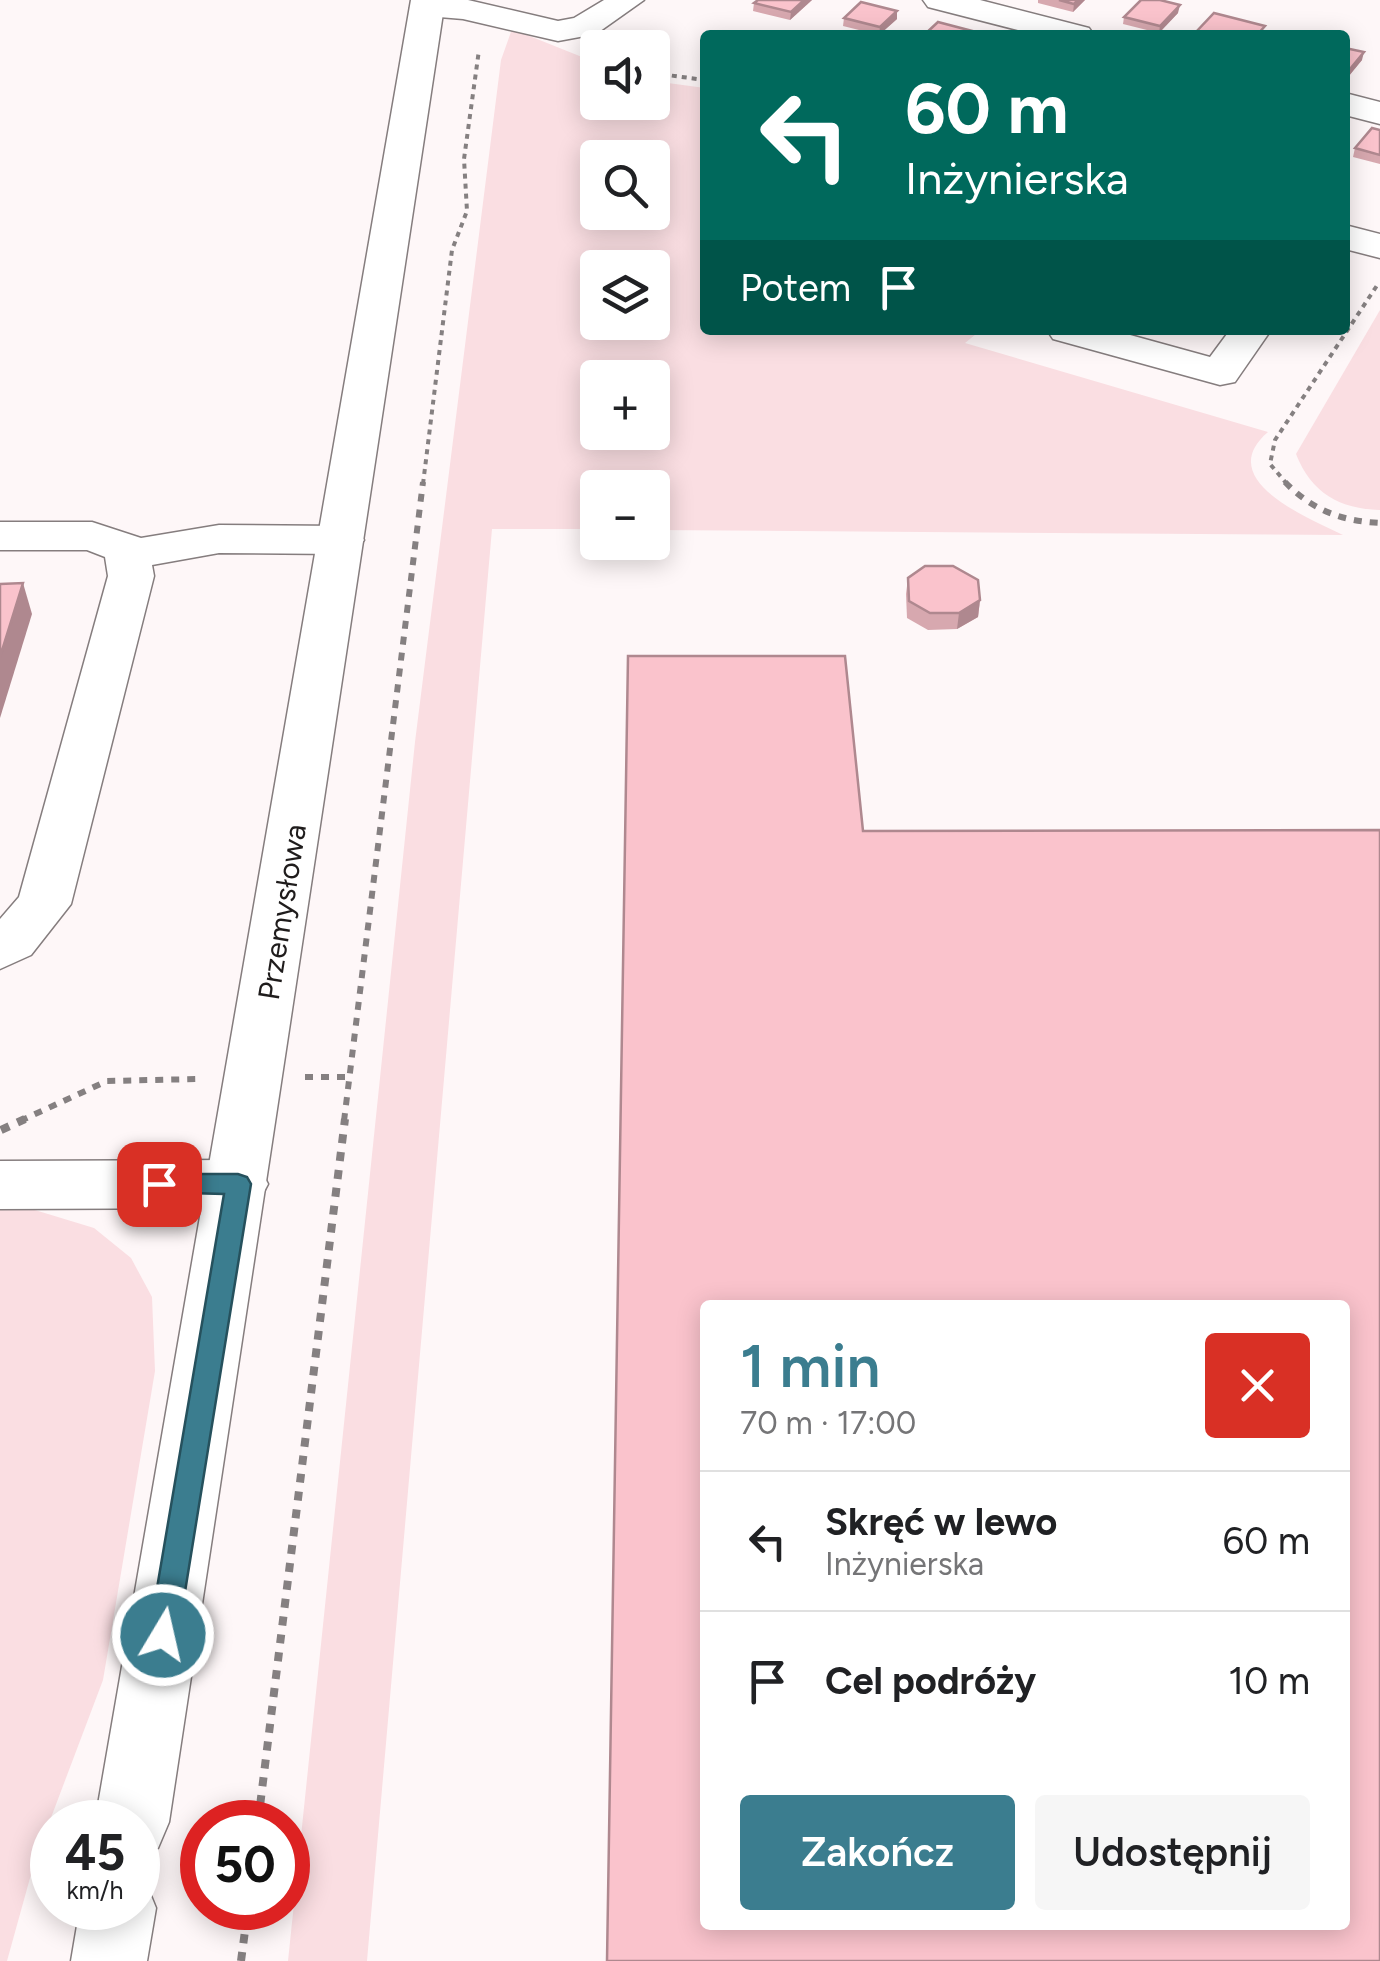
<!DOCTYPE html>
<html lang="pl">
<meta charset="utf-8">
<style>
:root{--surface:#fff;--page:#f6f6f6;--text:#202124;--muted:#757577;--line:#e0e0e0;--accent:#3b7d8f}
body{margin:0;font-family:Figtree,sans-serif;background:var(--page);color:var(--text);height:100vh;display:flex;flex-direction:column;font-size:38px;white-space:nowrap}
*{box-sizing:border-box;margin:0}
p{font-size:32px;color:var(--muted)}
.icon{flex:none;width:55px;height:55px;fill:none;stroke:currentColor;stroke-width:2;stroke-linecap:round;stroke-linejoin:round}
.map{position:relative;flex:1;overflow:hidden}
.sheet{position:absolute;left:700px;top:1300px;width:650px;height:630px;display:flex;flex-direction:column;background:var(--surface);border-radius:10px;box-shadow:0 5px 25px #0003}
.sheet>*{flex:none}
.hud{position:absolute;left:700px;top:30px;width:650px;height:305px;border-radius:10px;box-shadow:0 5px 25px #0003;background:#00695c;color:#fff;overflow:hidden}
.controls{position:absolute;left:580px;top:30px;display:grid;gap:20px}
.controls a{display:grid;place-items:center;width:90px;height:90px;border-radius:10px;background:var(--surface);box-shadow:0 5px 25px #0003;font-size:50px}
.speed{position:absolute;left:30px;top:1800px;display:flex;gap:20px;font-size:50px;font-weight:700;text-align:center}
.speed>*{display:grid;place-content:center;width:130px;height:130px;border-radius:50%;background:var(--surface);box-shadow:0 5px 25px #0003;line-height:1}
.speed small{font-size:25px;font-weight:400}
.speed .limit{border:15px solid #d22;background:#fff;color:#111}
.pin{position:absolute;display:grid;place-items:center;width:85px;height:85px;color:#fff;margin:-42px;border-radius:20px;box-shadow:0 5px 15px #0006}
.me{position:absolute;width:110px;margin:-55px;rotate:9deg;stroke-linejoin:round;filter:drop-shadow(0 0 8px #0008)}
.turn{display:flex;align-items:center;gap:35px;height:210px;padding:0 40px;font-size:45px}
.turn .icon{width:130px;height:130px;stroke-width:2.5}
.turn b{display:block;font-size:70px;line-height:85px}
.then{display:flex;align-items:center;height:95px;padding:0 40px;background:#0003;gap:20px;font-size:38px}
.round{display:grid;place-items:center;flex:none;width:105px;height:105px;border-radius:10px;background:var(--page)}
.head{display:flex;align-items:center;justify-content:space-between;height:170px;padding:0 40px}
h1{font-size:60px;font-weight:600;line-height:75px;color:var(--accent)}
.primary-button{display:flex;gap:20px;margin-top:auto;padding:20px 40px}
.primary-button a{flex:1;height:115px;border-radius:10px;background:var(--accent);color:#fff;font-size:40px;font-weight:600;line-height:115px;text-align:center}
.primary-button a+a{background:var(--page);color:var(--text)}
ul{padding:0;list-style:none}
li{display:flex;align-items:center;gap:30px;height:140px;padding:0 40px;border-top:2px solid var(--line)}
li div{flex:1}
li b{display:block;font-size:38px}
li em{font-style:normal}
.map>svg:first-child{display:block}
</style>
<div class="map">
<svg width="1380" height="1961" viewBox="0 0 1380 1961">
<rect width="100%" height="100%" fill="#fef7f8"/>
<!-- green -->
<g fill="#fadee2" fill-rule="evenodd">
<path d="M 512,29 L 597,63 L 598,102 L 652,102 L 653,81 L 705,88 L 705,330 L 981,330 L 965,343 L 1268,432 C 1212,480 1309,518 1343,535 L 653,530 L 652,488 L 598,488 L 597,529 L 492,529 L 367,1961 L 288,1961 L 415,742 L 501,60 ZM 598,158 L 652,158 L 652,212 L 598,212 ZM 598,268 L 652,268 L 652,322 L 598,322 ZM 598,378 L 652,378 L 652,432 L 598,432 Z"/>
<path d="M 1380,310 L 1380,510 C 1340,509 1311,493 1296,454 Z"/>
<polygon points="0,1207 25,1207 94,1228 131,1258 152,1297 155,1371 103,1680 35,1860 7,1961 0,1961"/>
</g>
<g fill="none" stroke-linecap="round" stroke-linejoin="round">
<defs>
<g id="minor">
<polygon points="419,0 468,0 558,21 574,18 604,0 644,0 596,34 558,41 463,19 415,15 410,8"/>
<polygon points="923,0 980,0 1089,28 1094,35 1037,35 928,7"/>
<polygon points="1345,93 1380,102 1380,124 1345,115"/>
<polygon points="1345,225 1380,234 1380,258 1345,249"/>
<polygon points="1047,330 1112,330 1210,357 1230,330 1271,330 1235,382 1220,385 1053,339"/>
<polygon points="0,522 92,522 141,538 219,525 341,526 357,530 364,540 357,550 341,554 219,553 152,565 154,576 71,904 31,955 0,969 0,919 19,897 108,576 105,557 87,550 0,550"/>
<polygon points="238,1160 259,1167 268,1184 259,1201 238,1208 0,1209 0,1161"/>
</g>
<g id="major">
<polygon points="411,0 445,0 169,1822 158,1848 138,1857 138,1822 95,1822"/>
<polygon points="138,1878 145,1881 156,1908 147,1961 71,1961 80,1908 138,1908"/>
</g>
</defs>
<!-- minor casing -->
<use href="#minor" stroke="#857d7e" stroke-width="3"/>
<!-- major casing -->
<use href="#major" stroke="#857d7e" stroke-width="3"/>
<!-- path-far2 -->
<g stroke="#858081" stroke-width="4" stroke-dasharray="5 5" stroke-linecap="butt">
<polyline points="652,73 705,80"/>
<polyline points="423,484 452,250 467,211 464,159 479,50"/>
<polyline points="1287,484 1270,464 1275,440 1378,284"/>
</g>
<!-- path-far1 -->
<g stroke="#858081" stroke-width="6" stroke-dasharray="8 8" stroke-linecap="butt">
<path d="M 1285,482 C 1312,510 1341,521 1380,523"/>
<polyline points="305,1077 350,1077"/>
<polyline points="20,1121 107,1081 198,1079"/>
<polyline points="344,1121 423,482"/>
</g>
<!-- path -->
<g stroke="#858081" stroke-width="8" stroke-dasharray="9 9" stroke-linecap="butt">
<polyline points="1,1130 25,1119"/>
<polyline points="258,1822 345,1119"/>
<polyline points="241,1961 248,1908"/>
</g>
<!-- minor -->
<use href="#minor" fill="#fff" fill-rule="evenodd"/>
<!-- major -->
<use href="#major" fill="#fff" fill-rule="evenodd"/>
</g>
<!-- wall -->
<g fill="#d7a8af">
<polygon points="812,0 790,20 753,11 754,3"/>
<polygon points="1038,0 1085,0 1073,12 1038,3"/>
<polygon points="1178,13 1159,33 1123,24 1124,17"/>
<polygon points="844,18 897,19 879,35 843,26"/>
<polygon points="1345,48 1362,60 1348,77 1345,76"/>
<polygon points="1380,130 1380,164 1353,157 1355,148"/>
<polygon points="908,578 980,600 978,617 957,629 928,630 907,618 906,594"/>
</g>
<!-- shaded-wall -->
<g fill="#af888f">
<polygon points="804,0 812,0 790,20 791,12"/>
<polygon points="1078,0 1085,0 1073,12 1074,4"/>
<polygon points="1180,5 1178,13 1159,33 1160,26"/>
<polygon points="897,11 897,19 879,35 880,27"/>
<polygon points="1364,52 1362,60 1348,77 1350,69"/>
<polygon points="23,583 32,614 0,718 0,657"/>
<polygon points="980,600 978,617 957,629 959,613"/>
</g>
<!-- building -->
<g fill="#fac3cc" stroke="#af888f" stroke-width="2.5" fill-rule="evenodd">
<polygon points="758,0 804,0 791,12 754,3"/>
<polygon points="1059,0 1078,0 1074,4"/>
<polygon points="1141,0 1160,0 1180,5 1160,26 1124,17"/>
<polygon points="861,2 897,11 880,27 844,18"/>
<polygon points="1214,13 1265,26 1257,35 1202,35 1195,33"/>
<polygon points="938,22 976,32 973,35 924,35"/>
<polygon points="1345,48 1364,52 1350,69 1345,68"/>
<polygon points="1372,128 1380,130 1380,155 1355,148"/>
<polygon points="925,566 953,566 978,580 980,600 959,613 930,613 909,601 908,578"/>
<polygon points="23,583 0,657 0,584"/>
<path d="M 628,656 L 845,656 L 863,831 L 1380,830 L 1380,1961 L 607,1961 ZM 705,1305 L 1345,1305 L 1345,1925 L 705,1925 Z"/>
</g>
<!-- route -->
<polygon fill="#3b7d8f" stroke="#26515d" stroke-width="2.5" points="159,1174 238,1174 247,1177 251,1184 178,1635 173,1644 163,1648 153,1644 149,1635 224,1194 150,1192 147,1184 150,1177"/>
<g text-anchor="middle" dominant-baseline="central" stroke-width="9" stroke-linejoin="round" paint-order="stroke">
<!-- street labels -->
<g font-size="30" fill="#1f1c1c" stroke="#fff">
<text transform="translate(282 912) rotate(-81)">Przemysłowa</text>
</g>
</g>
</svg>
<div class="controls">
<a><svg class="icon" aria-label="sound" viewBox="0 0 24 24"><path d="M4 9h4l5-4v14l-5-4H4zM17 9q2 3 0 6"/></svg></a>
<a><svg class="icon" aria-label="search" viewBox="0 0 24 24"><circle cx="10" cy="10" r="6"/><path d="M15 15l6 6"/></svg></a>
<a><svg class="icon" aria-label="layers" viewBox="0 0 24 24"><path d="M12 4l9 5-9 5-9-5zM3 14l9 5 9-5"/></svg></a>
<a>+</a>
<a>−</a>
</div>
<div class="speed"><div>45<small>km/h</small></div><div class="limit">50</div></div>
<div class="pin" style="left:159px;top:1184px;background:#d93025"><svg class="icon" aria-label="arrive" viewBox="0 0 24 24"><path d="M6 21V4h12l-3 4 3 4H6"/></svg></div>
<svg class="me" style="left:163px;top:1635px" viewBox="-20 -20 40 40"><circle r="17" fill="#3b7d8f" stroke="#fff" stroke-width="3"/><path d="M0-11L8 9 0 5-8 9z" fill="#fff"/></svg>
<div class="hud">
<div class="turn"><svg class="icon" aria-label="left" viewBox="0 0 24 24"><path d="M17 20v-9H6M10 6l-5 5 5 5"/></svg><div><b>60 m</b>Inżynierska</div></div>
<div class="then">Potem<svg class="icon" aria-label="arrive" viewBox="0 0 24 24"><path d="M6 21V4h12l-3 4 3 4H6"/></svg></div>
</div>
<section class="sheet">
<div class="head"><div><h1>1 min</h1><p>70 m · 17:00</p></div><a class="round" style="background:#d93025;color:#fff"><svg class="icon" aria-label="close" viewBox="0 0 24 24"><path d="M6 6l12 12M18 6L6 18"/></svg></a></div>
<ul>
<li><svg class="icon" aria-label="left" viewBox="0 0 24 24"><path d="M17 20v-9H6M10 6l-5 5 5 5"/></svg><div><b>Skręć w lewo</b><p>Inżynierska</p></div><em>60 m</em></li>
<li><svg class="icon" aria-label="arrive" viewBox="0 0 24 24"><path d="M6 21V4h12l-3 4 3 4H6"/></svg><div><b>Cel podróży</b></div><em>10 m</em></li>
</ul>
<div class="primary-button"><a>Zakończ</a><a>Udostępnij</a></div>
</section>
</div>
